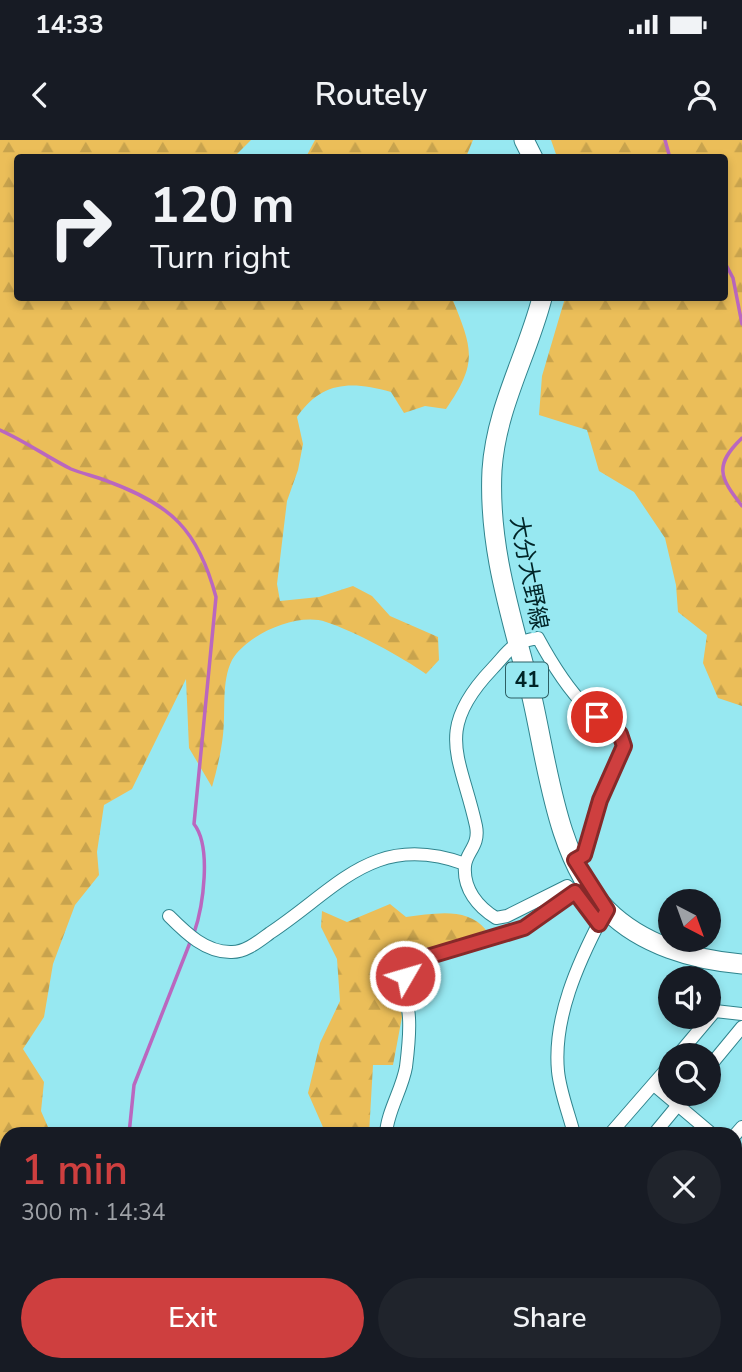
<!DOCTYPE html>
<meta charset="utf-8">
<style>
:root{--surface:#171b24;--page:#20242c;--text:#f1f3f6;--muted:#9ea1a6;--accent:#ce3f3f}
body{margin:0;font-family:"Nunito Sans","Noto Sans JP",sans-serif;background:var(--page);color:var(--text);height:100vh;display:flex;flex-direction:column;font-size:26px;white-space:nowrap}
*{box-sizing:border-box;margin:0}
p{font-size:23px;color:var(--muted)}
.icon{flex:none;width:38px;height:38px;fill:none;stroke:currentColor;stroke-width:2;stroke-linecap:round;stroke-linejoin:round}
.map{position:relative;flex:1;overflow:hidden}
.panel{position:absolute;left:0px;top:987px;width:742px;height:245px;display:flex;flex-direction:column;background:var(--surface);border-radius:21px 21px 0 0;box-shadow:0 4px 10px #0003}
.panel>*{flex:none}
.banner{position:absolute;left:14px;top:14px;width:714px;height:147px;border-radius:7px;box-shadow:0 4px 10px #0003;background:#171b24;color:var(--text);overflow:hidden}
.needle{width:46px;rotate:139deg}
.fabs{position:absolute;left:658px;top:749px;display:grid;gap:14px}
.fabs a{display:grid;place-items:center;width:63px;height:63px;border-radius:50%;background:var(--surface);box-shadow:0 4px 10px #0003;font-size:35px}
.pin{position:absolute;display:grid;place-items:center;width:60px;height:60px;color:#fff;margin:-30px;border:4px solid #fff;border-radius:50%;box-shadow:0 2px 7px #0007}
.me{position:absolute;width:77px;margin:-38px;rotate:52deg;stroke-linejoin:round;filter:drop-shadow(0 0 5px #0008)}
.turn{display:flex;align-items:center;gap:24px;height:147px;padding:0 21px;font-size:32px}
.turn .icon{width:91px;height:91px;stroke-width:2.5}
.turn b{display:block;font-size:49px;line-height:60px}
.round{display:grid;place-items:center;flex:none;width:74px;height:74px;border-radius:37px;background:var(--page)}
.headline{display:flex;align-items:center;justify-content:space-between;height:119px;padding:0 21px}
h1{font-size:42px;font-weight:600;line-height:52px;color:var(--accent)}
.primary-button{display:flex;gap:14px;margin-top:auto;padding:14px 21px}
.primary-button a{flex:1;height:80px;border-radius:42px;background:var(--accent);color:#fff;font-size:28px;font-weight:600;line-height:80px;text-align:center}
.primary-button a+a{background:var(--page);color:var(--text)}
.status{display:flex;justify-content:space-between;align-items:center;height:49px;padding:0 35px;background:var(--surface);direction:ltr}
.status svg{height:19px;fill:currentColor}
header{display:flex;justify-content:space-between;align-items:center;height:91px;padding:0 21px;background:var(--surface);font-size:32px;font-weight:600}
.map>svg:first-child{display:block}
</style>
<div class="status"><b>14:33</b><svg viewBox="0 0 49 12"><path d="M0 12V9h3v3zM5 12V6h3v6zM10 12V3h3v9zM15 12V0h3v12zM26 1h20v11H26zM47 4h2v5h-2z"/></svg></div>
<header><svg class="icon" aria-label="back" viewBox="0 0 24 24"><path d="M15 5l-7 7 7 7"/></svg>Routely<svg class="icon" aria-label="person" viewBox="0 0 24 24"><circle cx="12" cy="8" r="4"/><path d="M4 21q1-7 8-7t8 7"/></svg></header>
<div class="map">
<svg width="742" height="1232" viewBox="0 0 742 1232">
<defs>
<pattern id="forest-firs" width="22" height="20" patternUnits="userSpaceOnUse" patternTransform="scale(1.75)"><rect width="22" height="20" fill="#ebbe59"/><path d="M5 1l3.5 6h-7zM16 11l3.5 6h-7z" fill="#c8a34d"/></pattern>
</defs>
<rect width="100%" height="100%" fill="#97e8f1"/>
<!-- forest -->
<g fill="url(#forest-firs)">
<path d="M 0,0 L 251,0 L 234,17 L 18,18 L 18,158 L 452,158 C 472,208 479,222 446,269 L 425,266 L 404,273 L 391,252 C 351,241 322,241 297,277 L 303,304 L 298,330 L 287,361 L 277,444 L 280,461 L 319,457 L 353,446 L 372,456 L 390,476 L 438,497 L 439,520 L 426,534 C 400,516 356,492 326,482 C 298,472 247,494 232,520 C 221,542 226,571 223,595 C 221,612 217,630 212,647 L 189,608 L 186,539 L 132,649 L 104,665 L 97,712 L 99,735 L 75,765 L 53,824 L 44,877 L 23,909 L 44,942 L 41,971 L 51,994 L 7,994 L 7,1218 L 0,1212 Z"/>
<polygon points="315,0 473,0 466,17 306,17"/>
<polygon points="551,0 742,0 742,566 718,558 703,523 707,495 678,472 676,445 665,398 634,352 599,331 587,290 539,275 542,236 565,158 724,158 724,18 557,17"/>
<path d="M 390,764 L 406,777 C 433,774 467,766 486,790 L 447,805 L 425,808 L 402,825 L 397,838 L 402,877 L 393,925 L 373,925 L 369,994 L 326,994 L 308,953 L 320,903 L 340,861 L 337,819 L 321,787 L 322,771 L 347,782 Z"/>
<polygon points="16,1225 82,1225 80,1230 73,1232 25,1232"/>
</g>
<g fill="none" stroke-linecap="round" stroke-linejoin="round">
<!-- stream -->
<g stroke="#ba67bf" stroke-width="3.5">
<polyline points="665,0 670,18"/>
<polyline points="724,121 733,138 742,184"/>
<path d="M 0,290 C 25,301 47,317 71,329 C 83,334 95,336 107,341 C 172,365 198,390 216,457 L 194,684 C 212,707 203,767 194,793"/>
<path d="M 742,298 C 714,325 719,337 742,366"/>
<polyline points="129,994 134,945 191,800"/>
<polyline points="102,1232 103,1225"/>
</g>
<defs>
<g id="street">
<path d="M 575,720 L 584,715 L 600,661 L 624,606 C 617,586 600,582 586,567 C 566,547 551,522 538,498 C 511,502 510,510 492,529 C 433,591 461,617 476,686 C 480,706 466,712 465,726 C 463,749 478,767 496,778 L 507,776 L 567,746 L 575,752"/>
<path d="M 169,776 C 186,793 206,813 232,812 C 246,812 259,801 270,793 C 338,748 374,691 465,724"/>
<polyline points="678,915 715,871 742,874"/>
<polyline points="709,927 742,887"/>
<polyline points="654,945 712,994"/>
<path d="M 386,994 C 387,972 402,950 406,927 C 408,911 410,894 409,878 C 408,859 401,844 409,825 L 432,815 L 524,788 L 575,752 L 599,784"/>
<path d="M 574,994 C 569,974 560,952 558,931 C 553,878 578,823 602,777"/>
<polyline points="610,994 670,925"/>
<polyline points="654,994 687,954"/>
<polyline points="735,995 742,987"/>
<polyline points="735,1125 742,1131"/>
<polyline points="735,1185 742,1177"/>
<polyline points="347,1225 348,1232"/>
<polyline points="536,1232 540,1228 546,1232"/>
<polyline points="615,1232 617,1225"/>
<polyline points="696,1232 702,1225"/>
<polyline points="742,1232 742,1231"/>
</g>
<g id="primary">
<polyline points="524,0 533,18"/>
<path d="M 542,158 C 527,216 496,268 492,330 C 488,408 512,478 531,553 C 547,620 556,720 607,770 C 642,805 694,820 742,824"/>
</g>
</defs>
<!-- street casing -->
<use href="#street" stroke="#30848d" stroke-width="14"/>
<!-- primary casing -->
<use href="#primary" stroke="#30848d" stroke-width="21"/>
<!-- street -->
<use href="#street" stroke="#fff" stroke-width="12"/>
<!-- primary -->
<use href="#primary" stroke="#fff" stroke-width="19"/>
</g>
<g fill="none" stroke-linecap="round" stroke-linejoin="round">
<defs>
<polyline id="route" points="405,836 409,825 417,820 524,788 575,752 599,784 607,770 575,720 584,715 600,660 624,606 620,594 597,577"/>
</defs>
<!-- route casing -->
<use href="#route" stroke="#862929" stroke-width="18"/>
<!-- route -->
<use href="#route" stroke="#ce3f3f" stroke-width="12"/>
</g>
<g text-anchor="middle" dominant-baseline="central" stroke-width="6" stroke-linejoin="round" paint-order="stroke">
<!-- shield labels -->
<rect fill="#97e8f1" stroke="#2d5f64" stroke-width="2" x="506" y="522.5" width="42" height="35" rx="5"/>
<g font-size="21" font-weight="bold" fill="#002427">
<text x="527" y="540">41</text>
</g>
<!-- street labels -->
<g font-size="23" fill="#002427" stroke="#97e8f1">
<text transform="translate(529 433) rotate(79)">大分大野線</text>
</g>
</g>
</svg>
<div class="fabs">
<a><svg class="needle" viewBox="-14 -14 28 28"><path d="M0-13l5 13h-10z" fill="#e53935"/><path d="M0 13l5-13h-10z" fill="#9ea1a6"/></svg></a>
<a><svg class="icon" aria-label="sound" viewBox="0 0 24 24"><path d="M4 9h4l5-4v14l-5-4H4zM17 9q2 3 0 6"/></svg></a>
<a><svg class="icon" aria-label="search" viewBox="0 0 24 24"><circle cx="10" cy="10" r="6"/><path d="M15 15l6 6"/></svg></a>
</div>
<div class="pin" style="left:597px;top:577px;background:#d93025"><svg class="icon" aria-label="arrive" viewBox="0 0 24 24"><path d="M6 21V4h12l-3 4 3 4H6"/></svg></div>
<svg class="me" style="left:405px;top:836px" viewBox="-20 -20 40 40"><circle r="17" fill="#ce3f3f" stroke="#fff" stroke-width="3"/><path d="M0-11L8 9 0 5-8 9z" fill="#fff"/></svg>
<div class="banner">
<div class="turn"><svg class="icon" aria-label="right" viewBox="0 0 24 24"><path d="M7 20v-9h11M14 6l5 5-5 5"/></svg><div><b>120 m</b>Turn right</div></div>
</div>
<section class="panel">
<div class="headline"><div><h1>1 min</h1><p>300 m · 14:34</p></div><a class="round"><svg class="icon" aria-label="close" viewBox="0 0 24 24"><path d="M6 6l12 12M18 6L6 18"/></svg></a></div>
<div class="primary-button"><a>Exit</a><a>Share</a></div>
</section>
</div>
